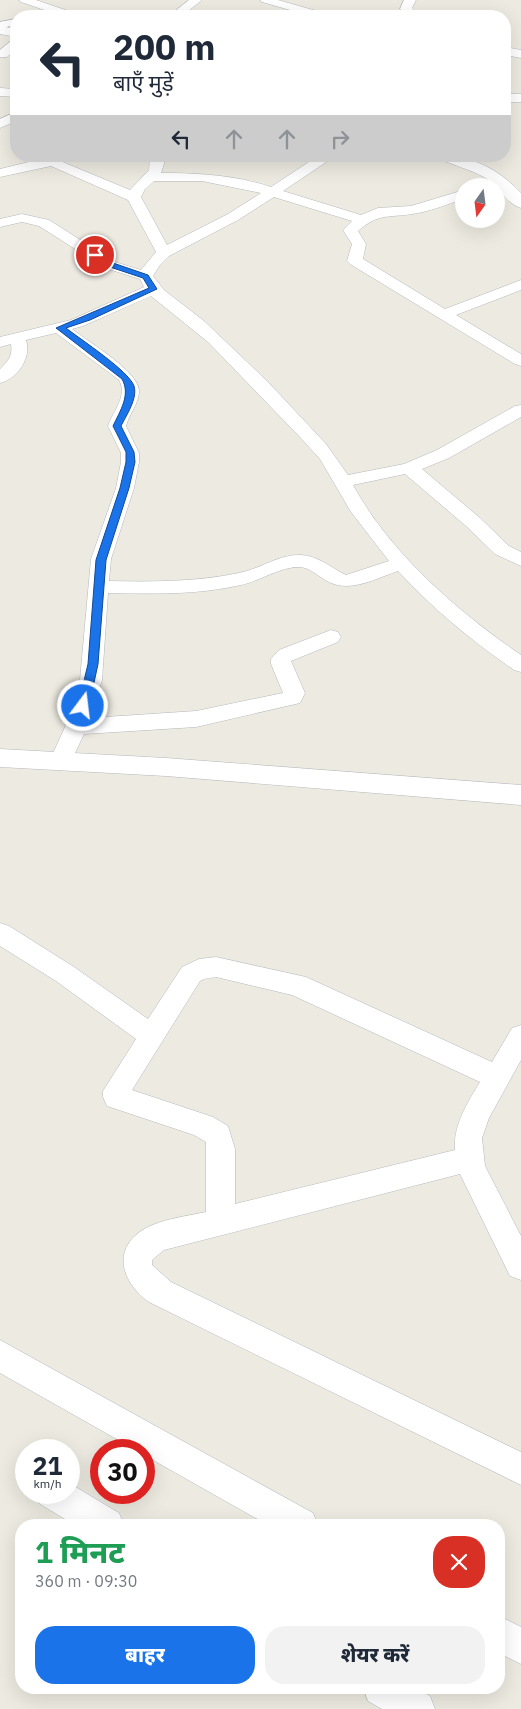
<!DOCTYPE html>
<html lang="hi">
<meta charset="utf-8">
<style>
:root{--surface:#fff;--page:#f2f2f3;--text:#1f2937;--muted:#747a83;--accent:#1a73e8}
body{margin:0;font-family:"IBM Plex Sans","Noto Sans Devanagari",sans-serif;background:var(--page);color:var(--text);height:100vh;display:flex;flex-direction:column;font-size:19px;white-space:nowrap}
*{box-sizing:border-box;margin:0}
p{font-size:16px;color:var(--muted)}
.icon{flex:none;width:28px;height:28px;fill:none;stroke:currentColor;stroke-width:2;stroke-linecap:round;stroke-linejoin:round}
.map{position:relative;flex:1;overflow:hidden}
.side{position:absolute;left:15px;top:1519px;width:490px;height:175px;display:flex;flex-direction:column;background:var(--surface);border-radius:20px;box-shadow:0 5px 20px #0002}
.side>*{flex:none}
.hud{position:absolute;left:10px;top:10px;width:501px;height:152px;border-radius:20px;box-shadow:0 5px 20px #0002;background:#fff;color:var(--text);overflow:hidden}
.needle{width:32px;rotate:194deg}
.tools{position:absolute;left:455px;top:178px;display:grid;gap:10px}
.tools a{display:grid;place-items:center;width:50px;height:50px;border-radius:50%;background:var(--surface);box-shadow:0 5px 20px #0002;font-size:25px}
.speed{position:absolute;left:15px;top:1439px;display:flex;gap:10px;font-size:25px;font-weight:700;text-align:center}
.speed>*{display:grid;place-content:center;width:65px;height:65px;border-radius:50%;background:var(--surface);box-shadow:0 5px 20px #0002;line-height:1}
.speed small{font-size:12px;font-weight:400}
.speed .limit{border:8px solid #d22;background:#fff;color:#111}
.pin{position:absolute;display:grid;place-items:center;width:42px;height:42px;color:#fff;margin:-21px;border:2px solid #fff;border-radius:50%;box-shadow:0 1px 5px #0007}
.me{position:absolute;width:55px;margin:-28px;rotate:15deg;stroke-linejoin:round;filter:drop-shadow(0 0 4px #0008)}
.turn{display:flex;align-items:center;gap:18px;height:105px;padding:0 20px;font-size:22px}
.turn .icon{width:65px;height:65px;stroke-width:2.5}
.turn b{display:block;font-size:35px;line-height:42px}
.lanes{display:flex;align-items:center;height:48px;padding:0 20px;background:#0003;justify-content:center;gap:25px;direction:ltr}
.lanes .off{opacity:.35}
.round{display:grid;place-items:center;flex:none;width:52px;height:52px;border-radius:20px;background:var(--page)}
.overview{display:flex;align-items:center;justify-content:space-between;height:85px;padding:0 20px}
h1{font-size:30px;font-weight:800;line-height:38px;color:#1e9e55}
.cta{display:flex;gap:10px;margin-top:auto;padding:10px 20px}
.cta a{flex:1;height:58px;border-radius:20px;background:var(--accent);color:#fff;font-size:20px;font-weight:800;line-height:58px;text-align:center}
.cta a+a{background:var(--page);color:var(--text)}
.map>svg:first-child{display:block}
</style>
<div class="map">
<svg width="521" height="1709" viewBox="0 0 521 1709">
<rect width="100%" height="100%" fill="#edeae1"/>
<!-- building -->
<polygon fill="#c8c5bf" stroke="#8c8a86" points="383,1704 395,1705 410,1709 382,1709"/>
<g fill="none" stroke-linecap="round" stroke-linejoin="round">
<defs>
<g id="minor">
<polygon points="19,0 36,0 77,14 79,16 62,16 21,2"/>
<polygon points="189,0 202,0 182,16 169,16"/>
<polygon points="260,0 278,0 327,14 329,16 311,16 262,2"/>
<polygon points="404,0 416,0 412,8 420,16 407,16 400,9"/>
<polygon points="16,19 16,25 9,26 0,31 0,22"/>
<polygon points="12,40 16,40 16,49 7,57 0,57 0,50"/>
<polygon points="505,47 521,50 521,58 505,55"/>
<polygon points="0,88 16,89 16,97 0,96"/>
<rect x="505" y="94" width="16" height="8"/>
<polygon points="16,112 16,121 0,128 0,119"/>
<path d="M 150,156 L 164,156 L 164,164 L 161,173 C 198,173 235,175 271,187 L 318,156 L 335,156 L 283,191 L 361,215 L 378,208 L 411,206 L 464,190 L 464,199 C 447,204 429,212 412,214 C 386,218 379,213 358,231 L 366,244 L 363,259 L 445,309 L 521,280 L 521,290 L 456,315 L 521,354 L 521,366 L 515,364 L 350,264 L 347,261 L 352,244 L 343,230 L 352,221 L 274,197 L 238,220 L 169,256 L 160,265 L 153,276 L 164,290 L 204,321 L 267,381 L 326,444 L 348,475 L 404,464 L 437,450 L 515,406 L 521,405 L 521,417 L 449,458 L 422,469 L 480,518 L 509,546 L 521,552 L 521,566 L 495,554 L 466,526 L 405,474 L 353,485 C 390,553 458,612 521,655 L 521,672 L 514,670 C 472,641 433,609 398,571 C 377,578 351,593 329,582 C 320,578 310,567 299,567 C 279,567 260,581 241,585 C 198,595 152,594 108,593 L 102,680 L 90,718 L 196,711 L 283,693 L 271,664 L 271,659 L 279,650 L 331,630 L 338,632 L 341,637 L 338,642 L 291,661 L 305,693 L 300,703 L 196,727 L 84,734 L 68,768 L 60,770 L 52,768 L 49,762 L 65,727 L 80,680 L 91,559 L 116,488 L 121,462 L 121,453 L 108,426 C 113,411 128,396 119,380 L 56,333 L 26,340 C 32,358 17,379 0,383 L 0,369 C 8,361 13,356 11,344 L 0,347 L 0,337 L 71,320 L 144,287 L 140,279 L 105,268 L 39,226 L 22,222 L 0,227 L 0,219 L 22,214 L 49,220 L 115,262 L 141,270 L 156,252 L 128,200 L 51,166 L 0,177 L 0,169 L 45,158 L 53,158 L 130,190 L 149,170 ZM 154,181 L 202,181 L 261,193 L 228,214 L 167,245 L 141,197 L 145,189 ZM 151,296 L 208,342 L 299,436 L 320,459 L 351,512 L 389,561 L 346,575 C 331,568 319,556 301,555 C 279,554 260,569 239,573 C 196,582 152,582 109,581 L 111,559 L 134,488 L 139,462 L 139,453 L 126,426 C 129,414 140,402 139,390 C 138,371 87,341 72,329 L 83,326 Z"/>
<path d="M 0,923 L 9,926 L 74,967 L 148,1019 L 182,967 L 199,959 L 216,957 L 306,977 L 492,1062 L 512,1028 L 521,1025 L 521,1060 L 489,1118 L 482,1138 L 485,1166 L 521,1236 L 521,1280 L 510,1276 L 460,1174 L 164,1250 L 152,1260 L 152,1265 L 171,1282 L 521,1452 L 521,1485 L 149,1302 C 122,1283 110,1248 146,1228 C 163,1219 187,1216 206,1212 L 206,1142 L 194,1135 L 107,1106 L 103,1097 L 103,1091 L 136,1039 L 56,981 L 0,946 ZM 216,977 L 292,995 L 480,1082 C 468,1102 453,1125 455,1150 L 235,1204 L 235,1149 L 228,1126 L 213,1117 L 132,1090 L 200,981 L 204,979 Z"/>
<polygon points="0,1340 313,1513 318,1525 268,1525 144,1455 144,1450 136,1450 0,1373"/>
<polygon points="69,1483 119,1513 124,1525 75,1525 40,1504 36,1492 69,1492"/>
<polygon points="499,1616 521,1627 521,1664 499,1653"/>
<polygon points="363,1688 415,1688 430,1696 435,1709 382,1709 368,1701"/>
</g>
<g id="tertiary">
<polygon points="0,26 16,29 16,37 0,34"/>
<path d="M 437,156 C 473,156 497,168 521,193 L 521,208 C 506,204 498,185 484,177 C 471,170 454,165 439,159 Z"/>
<polygon points="0,749 166,758 521,785 521,805 166,776 0,767"/>
</g>
</defs>
<!-- minor casing -->
<use href="#minor" stroke="#b4b8bc" stroke-width="1"/>
<!-- tertiary casing -->
<use href="#tertiary" stroke="#b4b8bc" stroke-width="1"/>
<!-- minor -->
<use href="#minor" fill="#fff" fill-rule="evenodd"/>
<!-- tertiary -->
<use href="#tertiary" fill="#fff" fill-rule="evenodd"/>
</g>
<!-- route -->
<path fill="#1a73e8" stroke="#114b97" d="M 93,254 L 98,254 L 113,263 L 148,275 L 157,289 L 90,320 L 66,328 C 80,339 129,371 134,386 C 138,398 126,416 121,426 L 134,452 L 135,462 L 129,488 L 106,560 L 98,664 L 89,706 L 83,710 L 78,706 L 88,664 L 96,560 L 120,488 L 126,462 L 126,452 L 113,426 C 120,411 131,395 122,379 L 56,328 L 149,288 L 143,278 L 107,266 L 93,257 Z"/>
</svg>
<div class="tools">
<a><svg class="needle" viewBox="-14 -14 28 28"><path d="M0-13l5 13h-10z" fill="#e53935"/><path d="M0 13l5-13h-10z" fill="#747a83"/></svg></a>
</div>
<div class="speed"><div>21<small>km/h</small></div><div class="limit">30</div></div>
<div class="pin" style="left:95px;top:255px;background:#d93025"><svg class="icon" aria-label="arrive" viewBox="0 0 24 24"><path d="M6 21V4h12l-3 4 3 4H6"/></svg></div>
<svg class="me" style="left:83px;top:706px" viewBox="-20 -20 40 40"><circle r="17" fill="#1a73e8" stroke="#fff" stroke-width="3"/><path d="M0-11L8 9 0 5-8 9z" fill="#fff"/></svg>
<div class="hud">
<div class="turn"><svg class="icon" aria-label="left" viewBox="0 0 24 24"><path d="M17 20v-9H6M10 6l-5 5 5 5"/></svg><div><b>200 m</b>बाएँ मुड़ें</div></div>
<div class="lanes"><svg class="icon" aria-label="left" viewBox="0 0 24 24"><path d="M17 20v-9H6M10 6l-5 5 5 5"/></svg><svg class="icon off" aria-label="ahead" viewBox="0 0 24 24"><path d="M12 20V5M6 11l6-6 6 6"/></svg><svg class="icon off" aria-label="ahead" viewBox="0 0 24 24"><path d="M12 20V5M6 11l6-6 6 6"/></svg><svg class="icon off" aria-label="right" viewBox="0 0 24 24"><path d="M7 20v-9h11M14 6l5 5-5 5"/></svg></div>
</div>
<section class="side">
<div class="overview"><div><h1>1 मिनट</h1><p>360 m · 09:30</p></div><a class="round" style="background:#d93025;color:#fff"><svg class="icon" aria-label="close" viewBox="0 0 24 24"><path d="M6 6l12 12M18 6L6 18"/></svg></a></div>
<div class="cta"><a>बाहर</a><a>शेयर करें</a></div>
</section>
</div>
